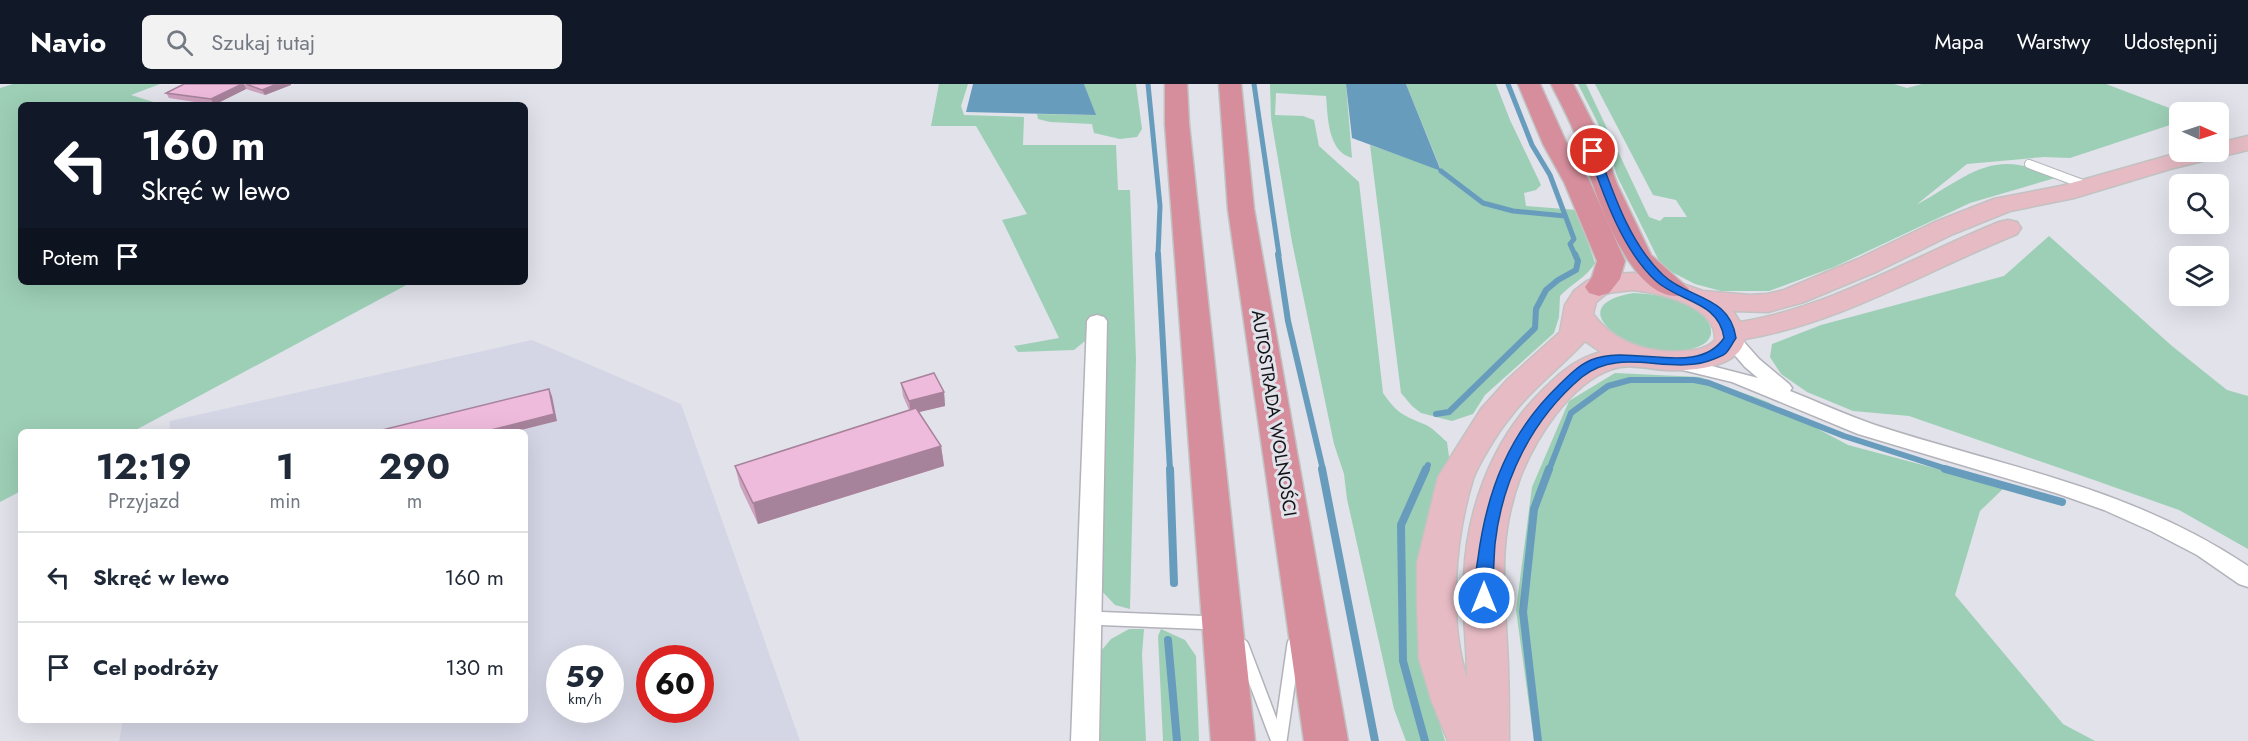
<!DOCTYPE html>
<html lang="pl">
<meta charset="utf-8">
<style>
:root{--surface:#fff;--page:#f2f2f3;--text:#1f2937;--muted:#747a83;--line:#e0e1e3;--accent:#111827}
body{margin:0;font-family:Jost,sans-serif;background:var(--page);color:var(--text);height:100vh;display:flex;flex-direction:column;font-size:22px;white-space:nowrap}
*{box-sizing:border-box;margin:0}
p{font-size:20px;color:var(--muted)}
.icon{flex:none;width:33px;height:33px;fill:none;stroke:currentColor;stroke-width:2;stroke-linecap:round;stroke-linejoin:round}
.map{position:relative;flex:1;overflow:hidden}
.details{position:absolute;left:18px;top:345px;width:510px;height:294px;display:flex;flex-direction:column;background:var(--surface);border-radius:9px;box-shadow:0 6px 24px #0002}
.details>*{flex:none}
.banner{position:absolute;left:18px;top:18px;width:510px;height:183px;border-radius:9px;box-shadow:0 6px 24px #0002;background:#111827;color:#fff;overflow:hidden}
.needle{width:39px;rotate:93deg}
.controls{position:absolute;left:2169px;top:18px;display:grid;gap:12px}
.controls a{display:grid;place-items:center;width:60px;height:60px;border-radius:9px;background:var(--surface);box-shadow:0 6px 24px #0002;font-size:30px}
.speed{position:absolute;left:546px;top:561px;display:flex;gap:12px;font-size:30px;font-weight:700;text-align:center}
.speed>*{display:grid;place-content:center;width:78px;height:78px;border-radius:50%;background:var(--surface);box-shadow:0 6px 24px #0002;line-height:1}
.speed small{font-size:15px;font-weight:400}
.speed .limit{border:9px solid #d22;background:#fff;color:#111}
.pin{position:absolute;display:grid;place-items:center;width:51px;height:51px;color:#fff;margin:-26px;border:3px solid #fff;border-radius:50%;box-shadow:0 2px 6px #0007}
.me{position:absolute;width:66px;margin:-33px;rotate:0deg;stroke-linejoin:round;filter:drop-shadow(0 0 4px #0008)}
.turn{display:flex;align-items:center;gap:21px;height:126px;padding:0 24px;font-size:27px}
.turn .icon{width:78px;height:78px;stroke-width:2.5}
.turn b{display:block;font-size:42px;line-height:51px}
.then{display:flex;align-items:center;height:57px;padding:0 24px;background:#0003;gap:12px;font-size:22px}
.eta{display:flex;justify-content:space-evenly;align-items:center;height:102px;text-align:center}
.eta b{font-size:36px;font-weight:700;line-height:42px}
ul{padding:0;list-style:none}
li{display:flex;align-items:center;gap:18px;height:90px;padding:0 24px;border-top:2px solid var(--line)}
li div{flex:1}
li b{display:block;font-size:22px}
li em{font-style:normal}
header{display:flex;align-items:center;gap:36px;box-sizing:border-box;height:84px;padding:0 30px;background:var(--accent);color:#fff}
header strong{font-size:28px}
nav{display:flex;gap:33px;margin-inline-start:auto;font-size:21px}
.search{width:420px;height:54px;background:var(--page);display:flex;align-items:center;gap:15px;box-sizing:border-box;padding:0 21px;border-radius:9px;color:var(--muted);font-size:22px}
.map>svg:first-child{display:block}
</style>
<header>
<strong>Navio</strong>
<div class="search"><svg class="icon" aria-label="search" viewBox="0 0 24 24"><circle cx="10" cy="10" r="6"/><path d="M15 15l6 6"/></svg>Szukaj tutaj</div>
<nav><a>Mapa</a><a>Warstwy</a><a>Udostępnij</a></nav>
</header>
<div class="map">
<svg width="2248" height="657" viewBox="0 0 2248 657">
<rect width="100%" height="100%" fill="#e1e2ea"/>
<!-- built -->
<path fill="#d4d6e5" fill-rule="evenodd" d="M 532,256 L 681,320 L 800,657 L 119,657 L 123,636 L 525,636 L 525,348 L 169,348 L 170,337 ZM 560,574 L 610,574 L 610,626 L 560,626 ZM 650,574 L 700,574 L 700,626 L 650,626 Z"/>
<!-- green -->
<g fill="#9dcfb6">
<polygon points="13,0 160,0 131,11 163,21 21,21 21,198 412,198 132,348 21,348 21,407 0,418 0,4"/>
<polygon points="939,0 968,0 961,22 964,31 1024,33 1023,61 1116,61 1118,106 1130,106 1136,275 1130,525 1115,521 1098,503 1090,235 1085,257 1074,266 1018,268 1014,262 1059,254 1002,136 1027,130 976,42 931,42"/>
<polygon points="1084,0 1136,0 1142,45 1137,53 1120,55 1094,49 1092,40 1050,38 1038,35 1037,30 1095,31"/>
<path d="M 1270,0 L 1346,0 L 1352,74 C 1327,67 1328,32 1326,12 L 1276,9 L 1275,31 L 1303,32 L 1314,36 L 1319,62 L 1359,98 L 1383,309 C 1397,329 1402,331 1424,340 C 1432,343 1440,352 1447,358 L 1449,373 L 1434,418 L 1424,587 L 1445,657 L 1406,657 L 1394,625 L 1347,415 L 1344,390 L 1334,360 L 1292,158 L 1271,34 Z"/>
<path d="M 1406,0 L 1496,0 L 1510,36 L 1541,101 L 1536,106 L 1524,109 L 1526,122 L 1577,126 L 1595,179 C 1587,193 1571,200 1560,212 L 1559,233 L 1554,249 L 1485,311 L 1473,330 L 1452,337 L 1421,329 L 1412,322 L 1401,309 L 1370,61 L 1441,86 Z"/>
<path d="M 1578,0 L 1586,0 L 1649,133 L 1660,137 L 1664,133 L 1687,133 L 1676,116 L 1653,111 L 1595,0 L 1894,0 L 1907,4 L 1922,0 L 2106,0 L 2180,28 L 2179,38 L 2070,74 L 2044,73 L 1967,80 L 1916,121 C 1968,93 1993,61 2055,94 L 1970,119 L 1834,183 L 1769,207 L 1721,207 L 1695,200 L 1662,183 L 1617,92 L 1605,53 Z"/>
<polygon points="2049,152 2172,262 2227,306 2248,312 2248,465 2179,426 2074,389 1909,332 1853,327 1807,308 1781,290 1770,273 1772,260 1821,241 2004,192"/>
<path d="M 1633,209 C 1653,210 1673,212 1691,223 C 1700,229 1713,238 1711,250 C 1709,258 1702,262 1694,264 C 1643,281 1551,223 1633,209 Z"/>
<polygon points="1615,289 1700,293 1768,318 1848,361 2005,403 1980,427 1955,511 2063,640 2095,657 1534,657 1516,526 1532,403 1569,317"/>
<polygon points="1129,545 1144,545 1142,570 1146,657 1099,657 1101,567 1111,555"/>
<polygon points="1161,545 1185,556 1196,572 1199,657 1163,657 1158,552"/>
</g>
<!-- water -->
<g fill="#689cbd">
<polygon points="973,0 1084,0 1096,31 966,28"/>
<polygon points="1346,0 1406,0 1441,87 1352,54"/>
</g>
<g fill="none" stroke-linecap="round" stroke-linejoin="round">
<!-- stream-far2 -->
<g stroke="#689cbd" stroke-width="5">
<polyline points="1148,0 1160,122 1158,171"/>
<polyline points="1254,0 1279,171"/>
<polyline points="1508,0 1532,61 1550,91 1574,155 1570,160 1575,171"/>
<polyline points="1441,87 1483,119 1513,127 1565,132"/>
</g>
<!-- stream-far1 -->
<g stroke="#689cbd" stroke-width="6">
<polyline points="1158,170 1170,386"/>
<polyline points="1278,170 1288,237 1323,386"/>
<polyline points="1436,330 1449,328 1535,244 1536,225 1546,206 1558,196 1576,186 1578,177 1575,170"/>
<polyline points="1426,386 1428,381"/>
<polyline points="1549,386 1571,329 1608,302 1630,296 1694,296 1709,299 1844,352 1950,386"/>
</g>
<!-- stream -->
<g stroke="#689cbd" stroke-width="8">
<polyline points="1170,385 1174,499"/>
<polyline points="1322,385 1375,657"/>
<polyline points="1945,385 2062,418"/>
<polyline points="1168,556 1177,657"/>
<polyline points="1425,657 1403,577 1401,441 1426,385"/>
<polyline points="1538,657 1523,528 1534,425 1549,385"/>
</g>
<defs>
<polyline id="service-far1" points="2029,80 2088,102"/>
<g id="service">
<polyline points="1088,534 1216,539"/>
<polyline points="1242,562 1278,657"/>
<polyline points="1280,657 1294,560"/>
</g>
<g id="minor">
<polygon points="1097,231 1104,233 1107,237 1099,657 1071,657 1087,237 1090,233"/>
<path d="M 1730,248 L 1737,250 L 1759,275 L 1789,300 L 1792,304 L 1790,307 C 1818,318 1846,331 1875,341 C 2007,384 2130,403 2248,482 L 2248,503 L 2239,500 L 2197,471 L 2151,447 L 2104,426 L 2056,409 L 1858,350 L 1732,298 L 1666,282 L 1663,278 L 1666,274 L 1673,272 L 1758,294 L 1745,283 L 1720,254 L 1723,250 Z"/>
</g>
<path id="primary" d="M 2248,52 L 2248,66 L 2170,85 L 2074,114 L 2010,127 L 1953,150 L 1878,187 L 1804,218 L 1768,228 L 1733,227 L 1740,238 C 1829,224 1915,172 1999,138 L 2008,136 L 2017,138 L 2021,144 L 2017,150 C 1928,186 1841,239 1745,255 C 1739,285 1690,287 1666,286 C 1648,285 1630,279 1612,285 C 1570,299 1535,355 1520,394 C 1498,453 1504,500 1507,561 C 1509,593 1509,625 1509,657 L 1448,657 L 1432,618 L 1419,575 L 1417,519 L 1417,479 L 1438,393 L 1481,325 L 1508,295 L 1560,248 L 1565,221 L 1574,207 L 1587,197 L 1614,190 L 1633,189 L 1665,194 L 1703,207 L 1750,211 L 1767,210 L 1784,206 L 1858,175 L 1935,138 L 1994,115 L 2061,102 L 2181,68 L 2218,68 L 2218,59 ZM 1633,206 C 1660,209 1717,222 1715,256 C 1707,265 1695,266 1685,267 C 1650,270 1614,259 1593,230 L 1596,218 L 1607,209 ZM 1585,257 L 1601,268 C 1573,275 1554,294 1535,314 C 1490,362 1466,429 1464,494 C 1462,527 1467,561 1467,594 C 1448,535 1455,454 1473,395 C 1478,381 1498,348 1508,336 C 1530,306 1560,284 1585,257 Z"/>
<g id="motorway">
<polygon points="1165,0 1187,0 1189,40 1255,657 1211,657 1165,40"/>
<polygon points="1219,0 1241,0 1254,125 1348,657 1304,657 1228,125"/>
<polygon points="1518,0 1540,0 1567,60 1590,98 1625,177 1620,195 1609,209 1599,212 1589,209 1585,203 1592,193 1597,177 1564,98 1543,60"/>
<path d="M 1551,0 L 1573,0 L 1600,53 L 1617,100 L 1651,171 L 1689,205 L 1685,211 C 1628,225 1591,94 1577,55 C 1570,36 1560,18 1551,0 Z"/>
</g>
</defs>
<!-- service-far1 casing -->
<use href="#service-far1" stroke="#b2b2ba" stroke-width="10"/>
<!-- service casing -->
<use href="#service" stroke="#b2b2ba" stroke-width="16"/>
<!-- minor casing -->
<use href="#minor" stroke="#b2b2ba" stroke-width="3"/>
<!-- primary casing -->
<use href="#primary" stroke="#c2c2c2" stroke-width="3"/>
<!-- motorway casing -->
<use href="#motorway" stroke="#c2c2c2" stroke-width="3"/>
<!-- service-far1 -->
<use href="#service-far1" stroke="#fff" stroke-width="8"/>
<!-- service -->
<use href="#service" stroke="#fff" stroke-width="13"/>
<!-- minor -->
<use href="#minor" fill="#fff" fill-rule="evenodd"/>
<!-- primary -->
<use href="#primary" fill="#e6bbc4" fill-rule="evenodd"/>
<!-- motorway -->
<use href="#motorway" fill="#d68e9c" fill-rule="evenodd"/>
</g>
<!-- wall -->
<g fill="#cea1be">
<polygon points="184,0 291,0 291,1 265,11 246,5 214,21 169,14 166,9"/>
<polygon points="901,299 944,308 945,322 919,328 941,362 944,382 758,440 740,402 735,382 909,326 903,312"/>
</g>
<!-- shaded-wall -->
<g fill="#a7839b">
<polygon points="242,0 244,0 246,5 214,21 211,15"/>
<polygon points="277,0 291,0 291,1 265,11 262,6"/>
<polygon points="549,305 552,312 557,337 513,348 483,348"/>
<polygon points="944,308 945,322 911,330 909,317"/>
<polygon points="941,362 944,382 758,440 753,419"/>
</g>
<!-- building -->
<g fill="#efbbdd" stroke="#a7839b" stroke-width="1.5">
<polygon points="184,0 242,0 211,15 166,9"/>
<polygon points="246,0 277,0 262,6"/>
<polygon points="934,289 944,308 909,317 901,299"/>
<polygon points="549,305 554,330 483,348 374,348"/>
<polygon points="916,324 941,362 753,419 735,382"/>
</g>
<!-- route -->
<path fill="#1a73e8" stroke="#114b97" stroke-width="1.5" d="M 1590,64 L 1598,67 C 1613,109 1630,160 1663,191 C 1688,215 1730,211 1736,254 C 1733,258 1730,265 1726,269 C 1723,272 1718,273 1714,275 C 1671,293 1621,261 1582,293 C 1532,335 1502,396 1495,460 C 1494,470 1493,514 1490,519 L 1479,519 C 1472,507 1476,487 1478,474 C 1487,406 1509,349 1559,301 C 1568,292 1579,281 1591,276 C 1631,259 1697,294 1724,254 C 1719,217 1679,218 1656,197 C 1622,166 1603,110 1588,67 Z"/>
<g text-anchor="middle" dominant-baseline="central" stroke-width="6" stroke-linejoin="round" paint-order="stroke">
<!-- street labels -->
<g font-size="18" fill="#131316" stroke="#e1e2ea">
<text transform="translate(1274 329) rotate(81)">AUTOSTRADA WOLNOŚCI</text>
</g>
</g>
</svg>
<div class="controls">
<a><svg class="needle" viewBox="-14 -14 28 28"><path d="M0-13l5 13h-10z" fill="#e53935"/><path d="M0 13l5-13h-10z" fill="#747a83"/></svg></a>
<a><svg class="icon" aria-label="search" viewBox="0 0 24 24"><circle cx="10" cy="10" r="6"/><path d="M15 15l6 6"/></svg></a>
<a><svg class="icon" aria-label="layers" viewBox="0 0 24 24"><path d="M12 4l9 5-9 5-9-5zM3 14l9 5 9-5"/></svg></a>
</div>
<div class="speed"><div>59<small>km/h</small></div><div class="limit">60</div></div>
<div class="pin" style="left:1593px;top:67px;background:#d93025"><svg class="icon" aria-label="arrive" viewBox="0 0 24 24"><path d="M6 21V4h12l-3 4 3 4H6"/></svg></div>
<svg class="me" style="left:1484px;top:514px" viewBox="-20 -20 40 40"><circle r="17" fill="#1a73e8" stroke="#fff" stroke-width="3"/><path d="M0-11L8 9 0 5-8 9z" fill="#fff"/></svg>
<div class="banner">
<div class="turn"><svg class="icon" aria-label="left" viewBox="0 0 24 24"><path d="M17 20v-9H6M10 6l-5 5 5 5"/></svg><div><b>160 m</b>Skręć w lewo</div></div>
<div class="then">Potem<svg class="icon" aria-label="arrive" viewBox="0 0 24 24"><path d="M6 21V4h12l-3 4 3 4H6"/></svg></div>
</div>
<section class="details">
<div class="eta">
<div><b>12:19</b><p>Przyjazd</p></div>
<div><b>1</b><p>min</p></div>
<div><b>290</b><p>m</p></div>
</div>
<ul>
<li><svg class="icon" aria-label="left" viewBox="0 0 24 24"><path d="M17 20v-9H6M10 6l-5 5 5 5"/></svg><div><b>Skręć w lewo</b></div><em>160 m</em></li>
<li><svg class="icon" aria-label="arrive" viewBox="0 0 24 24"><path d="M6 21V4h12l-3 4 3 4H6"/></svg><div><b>Cel podróży</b></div><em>130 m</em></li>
</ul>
</section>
</div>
